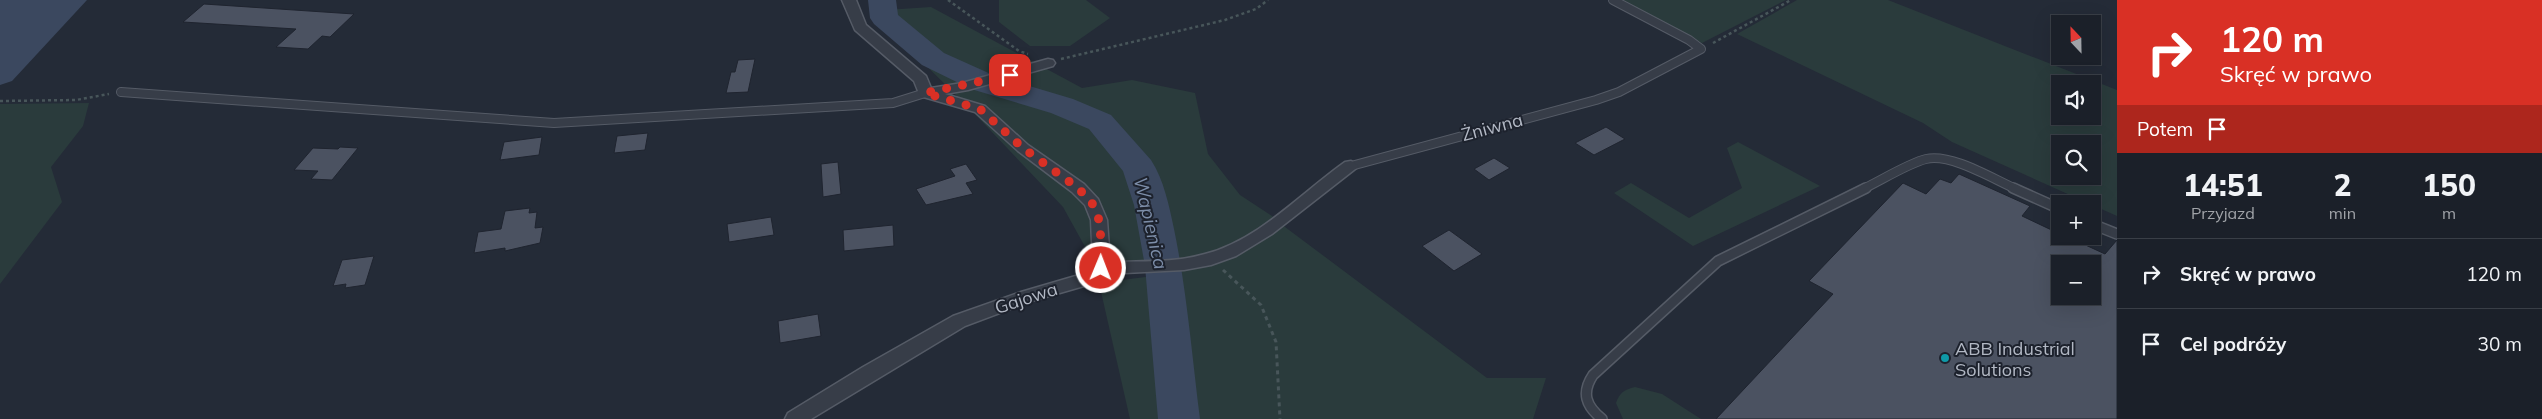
<!DOCTYPE html>
<html lang="pl">
<meta charset="utf-8">
<style>
:root{--surface:#1b2029;--page:#242831;--text:#f1f3f6;--muted:#a0a3a8;--line:#393e46}
body{margin:0;font-family:Mulish,sans-serif;background:var(--page);color:var(--text);height:100vh;display:flex;flex-direction:column;font-size:19px;white-space:nowrap}
*{box-sizing:border-box;margin:0}
p{font-size:16px;color:var(--muted)}
.icon{flex:none;width:28px;height:28px;fill:none;stroke:currentColor;stroke-width:2;stroke-linecap:round;stroke-linejoin:round}
.map{position:relative;flex:1;overflow:hidden}
.sheet{display:flex;flex-direction:column;background:var(--surface);width:425px}
.sheet>*{flex:none}
.top-card{background:#d93025;color:#fff;overflow:hidden}
.needle{width:32px;rotate:338deg}
.buttons{position:absolute;left:2051px;top:15px;display:grid;gap:10px}
.buttons a{display:grid;place-items:center;width:50px;height:50px;border-radius:0px;background:var(--surface);box-shadow:0 5px 20px #0002,0 0 0 1px var(--line);font-size:25px}
.pin{position:absolute;display:grid;place-items:center;width:42px;height:42px;color:#fff;margin:-21px;border-radius:10px;box-shadow:0 2px 8px #0006}
.me{position:absolute;width:55px;margin:-28px;rotate:1deg;stroke-linejoin:round;filter:drop-shadow(0 0 4px #0008)}
.turn{display:flex;align-items:center;gap:18px;height:105px;padding:0 20px;font-size:22px}
.turn .icon{width:65px;height:65px;stroke-width:2.5}
.turn b{display:block;font-size:35px;line-height:42px}
.then{display:flex;align-items:center;height:48px;padding:0 20px;background:#0003;gap:10px;font-size:19px}
.eta{display:flex;justify-content:space-evenly;align-items:center;height:85px;text-align:center}
.eta b{font-size:30px;font-weight:800;line-height:35px}
ul{padding:0;list-style:none}
li{display:flex;align-items:center;gap:15px;height:70px;padding:0 20px;border-top:1px solid var(--line)}
li div{flex:1}
li b{display:block;font-size:19px}
li em{font-style:normal}
main{display:flex;flex:1;min-height:0}
.map>svg:first-child{display:block}
</style>
<main>
<div class="map">
<svg width="2117" height="419" viewBox="0 0 2117 419">
<rect width="100%" height="100%" fill="#242b37"/>
<!-- green -->
<g fill="#2a3b3c" fill-rule="evenodd">
<polygon points="999,0 1086,0 1110,18 1070,46 1030,46 999,22"/>
<polygon points="1623,0 1786,0 1702,43"/>
<path d="M 1797,0 L 1888,0 L 2117,90 L 2117,216 L 1952,142 L 1923,123 L 1737,34 ZM 2060,84 L 2092,84 L 2092,116 L 2060,116 ZM 2060,144 L 2092,144 L 2092,176 L 2060,176 Z"/>
<path d="M 931,7 L 1082,88 L 1132,80 L 1195,93 L 1208,154 L 1240,195 L 1275,218 C 1255,232 1233,250 1209,256 C 1172,266 1132,263 1094,263 L 1063,207 L 973,112 L 871,11 Z"/>
<polygon points="89,103 83,126 51,167 62,202 0,284 0,104"/>
<polygon points="1738,142 1820,186 1693,246 1614,193 1631,183 1689,218 1742,188 1727,148"/>
<polygon points="1281,224 1487,378 1546,378 1533,419 1197,419 1180,267"/>
<polygon points="1153,276 1165,419 1130,419 1099,283"/>
<path d="M 1635,387 L 1662,394 L 1701,419 L 1623,419 L 1616,403 C 1620,392 1624,390 1635,387 Z"/>
</g>
<!-- water -->
<polygon fill="#3b485f" points="0,0 87,0 12,81 0,85"/>
<g fill="none" stroke-linecap="round" stroke-linejoin="round">
<!-- river -->
<path fill="#3b485f" fill-rule="evenodd" d="M 868,0 L 896,0 L 898,15 L 944,53 L 993,75 L 1073,99 L 1111,115 L 1151,160 C 1164,180 1169,206 1174,229 C 1187,292 1192,356 1200,419 L 1158,419 L 1145,266 L 1134,205 L 1123,171 L 1089,129 L 1051,113 L 971,89 L 922,65 L 874,24 L 870,18 Z"/>
</g>
<!-- building -->
<g fill="#4b5261" stroke="#1f242f" fill-rule="evenodd">
<polygon points="204,4 354,14 330,37 322,36 308,49 276,47 296,29 183,22"/>
<polygon points="755,59 748,92 726,93 731,72 735,72 738,60"/>
<polygon points="1606,127 1625,139 1594,155 1575,143"/>
<polygon points="648,133 645,150 614,153 617,136"/>
<polygon points="542,137 539,155 500,160 504,142"/>
<polygon points="340,147 358,148 332,180 311,179 318,171 294,170 313,148 338,149"/>
<polygon points="1494,158 1510,168 1489,180 1474,169"/>
<polygon points="838,162 841,194 823,197 821,164"/>
<polygon points="966,164 977,180 966,183 973,194 926,205 916,189 955,176 950,169"/>
<path d="M 1959,174 L 2030,206 L 2022,216 L 2060,234 L 2060,236 L 2066,236 L 2105,254 L 2117,240 L 2117,419 L 1716,419 L 1833,294 L 1809,281 L 1903,183 L 1926,194 L 1940,179 L 1951,183 ZM 2060,264 L 2092,264 L 2092,296 L 2060,296 Z"/>
<polygon points="530,208 529,213 537,212 535,228 543,227 540,243 505,251 505,248 474,253 478,232 501,229 505,211"/>
<polygon points="771,217 774,235 729,242 727,224"/>
<polygon points="893,225 894,246 844,251 843,230"/>
<polygon points="1449,230 1482,254 1454,271 1422,246"/>
<polygon points="374,256 365,285 345,288 346,284 333,286 342,260"/>
<polygon points="818,314 821,336 780,343 778,321"/>
</g>
<g fill="none" stroke-linecap="round" stroke-linejoin="round">
<defs>
<g id="service-far1">
<polyline points="121,92 554,123 893,103 925,93"/>
<polyline points="1351,166 1596,100 1619,92 1701,49 1689,40 1613,0"/>
<path d="M 1863,189 C 1880,181 1909,163 1926,159 C 1951,153 1993,179 2016,189"/>
</g>
<g id="service">
<polyline points="2013,188 2060,209"/>
<polyline points="2092,224 2117,234"/>
<path d="M 1602,419 C 1586,406 1581,393 1593,375 L 1718,261 L 1866,188"/>
</g>
<path id="minor" d="M 842,0 L 856,0 L 866,25 L 926,76 L 931,88 L 962,83 L 1048,59 L 1053,60 L 1055,63 L 1053,66 L 968,90 L 945,94 L 985,106 L 1028,145 L 1084,184 L 1098,199 L 1107,220 L 1110,262 C 1141,261 1174,263 1205,254 C 1259,240 1301,193 1345,162 L 1351,161 L 1359,166 L 1272,234 L 1236,256 L 1211,265 L 1184,270 L 1105,274 L 1091,284 L 1032,301 L 965,326 L 811,419 L 785,419 L 788,413 L 863,367 L 953,316 L 1021,292 L 1079,275 L 1093,265 L 1091,220 L 1085,205 L 1072,192 L 1018,151 L 975,112 L 920,96 L 914,81 L 855,30 Z"/>
</defs>
<!-- service-far1 casing -->
<use href="#service-far1" stroke="#555b66" stroke-width="10"/>
<!-- service casing -->
<use href="#service" stroke="#555b66" stroke-width="12"/>
<!-- minor casing -->
<use href="#minor" stroke="#555b66" stroke-width="3"/>
<!-- path-far1 -->
<g stroke="#48565a" stroke-width="2.5" stroke-dasharray="3 3" stroke-linecap="butt">
<polyline points="948,0 1019,51 1028,54"/>
<polyline points="1713,43 1791,0"/>
<polyline points="1061,59 1225,20 1256,9 1268,0"/>
<polyline points="0,101 76,100 109,94"/>
</g>
<!-- path -->
<polyline stroke="#48565a" stroke-width="3" stroke-dasharray="4 4" stroke-linecap="butt" points="1223,270 1261,305 1276,342 1280,419"/>
<!-- service-far1 -->
<use href="#service-far1" stroke="#373d48" stroke-width="8"/>
<!-- service -->
<use href="#service" stroke="#373d48" stroke-width="9"/>
<!-- minor -->
<use href="#minor" fill="#373d48" fill-rule="evenodd"/>
</g>
<g fill="none" stroke-linecap="round" stroke-linejoin="round">
<!-- route -->
<polyline stroke="#d93025" stroke-width="9" stroke-dasharray="0 16.2" points="1010,75 925,93 980,109 1023,148 1078,188 1092,203 1099,220 1102,250 1101,268"/>
</g>
<!-- markers -->
<circle fill="#0f9aa8" stroke="#1d222d" stroke-width="2" cx="1945" cy="358" r="5"/>
<g text-anchor="middle" dominant-baseline="central" stroke-width="4" stroke-linejoin="round" paint-order="stroke">
<!-- street labels -->
<g font-size="18" fill="#b2b8c4" stroke="#1d222d">
<text transform="translate(1492 127) rotate(-15)">Żniwna</text>
<text transform="translate(1026 298) rotate(-18)">Gajowa</text>
</g>
<!-- poi labels -->
<g font-size="18" fill="#b2b8c4" stroke="#1d222d" text-anchor="start">
<text x="1955" y="348">ABB Industrial<tspan x="1955" dy="21">Solutions</tspan></text>
</g>
<!-- water labels -->
<g font-size="19" font-style="italic" fill="#7d8ea9" stroke="#1d222d">
<text transform="translate(1151 223) rotate(77)">Wapienica</text>
</g>
</g>
</svg>
<div class="buttons">
<a><svg class="needle" viewBox="-14 -14 28 28"><path d="M0-13l5 13h-10z" fill="#e53935"/><path d="M0 13l5-13h-10z" fill="#a0a3a8"/></svg></a>
<a><svg class="icon" aria-label="sound" viewBox="0 0 24 24"><path d="M4 9h4l5-4v14l-5-4H4zM17 9q2 3 0 6"/></svg></a>
<a><svg class="icon" aria-label="search" viewBox="0 0 24 24"><circle cx="10" cy="10" r="6"/><path d="M15 15l6 6"/></svg></a>
<a>+</a>
<a>−</a>
</div>
<div class="pin" style="left:1010px;top:75px;background:#d93025"><svg class="icon" aria-label="arrive" viewBox="0 0 24 24"><path d="M6 21V4h12l-3 4 3 4H6"/></svg></div>
<svg class="me" style="left:1101px;top:268px" viewBox="-20 -20 40 40"><circle r="17" fill="#d93025" stroke="#fff" stroke-width="3"/><path d="M0-11L8 9 0 5-8 9z" fill="#fff"/></svg>
</div>
<section class="sheet">
<div class="top-card">
<div class="turn"><svg class="icon" aria-label="right" viewBox="0 0 24 24"><path d="M7 20v-9h11M14 6l5 5-5 5"/></svg><div><b>120 m</b>Skręć w prawo</div></div>
<div class="then">Potem<svg class="icon" aria-label="arrive" viewBox="0 0 24 24"><path d="M6 21V4h12l-3 4 3 4H6"/></svg></div>
</div>
<div class="eta">
<div><b>14:51</b><p>Przyjazd</p></div>
<div><b>2</b><p>min</p></div>
<div><b>150</b><p>m</p></div>
</div>
<ul>
<li><svg class="icon" aria-label="right" viewBox="0 0 24 24"><path d="M7 20v-9h11M14 6l5 5-5 5"/></svg><div><b>Skręć w prawo</b></div><em>120 m</em></li>
<li><svg class="icon" aria-label="arrive" viewBox="0 0 24 24"><path d="M6 21V4h12l-3 4 3 4H6"/></svg><div><b>Cel podróży</b></div><em>30 m</em></li>
</ul>
</section>
</main>
